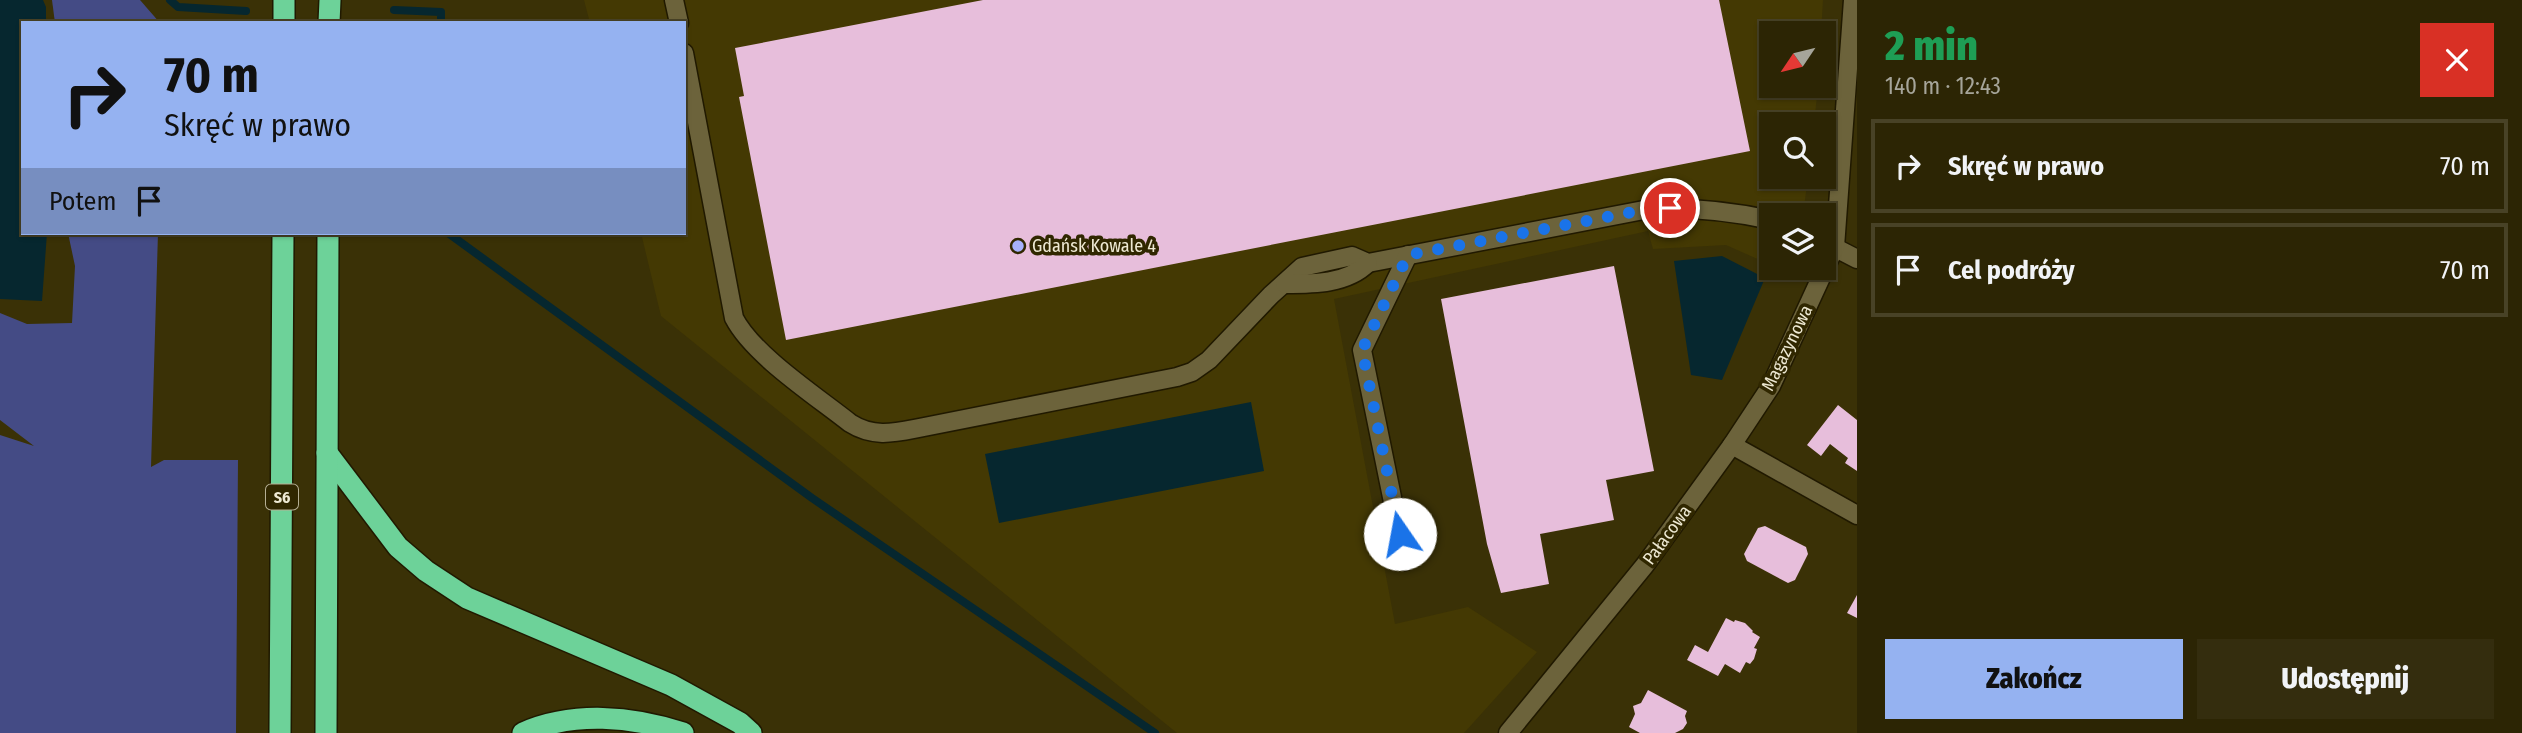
<!DOCTYPE html>
<html lang="pl">
<meta charset="utf-8">
<style>
:root{--surface:#2c2504;--page:#342d0e;--text:#f1f3f6;--muted:#a6a59a;--line:#484226;--accent:#95b2f1}
body{margin:0;font-family:"Fira Sans Condensed",sans-serif;background:var(--page);color:var(--text);height:100vh;display:flex;flex-direction:column;font-size:26px;white-space:nowrap}
*{box-sizing:border-box;margin:0}
p{font-size:23px;color:var(--muted)}
.icon{flex:none;width:38px;height:38px;fill:none;stroke:currentColor;stroke-width:2;stroke-linecap:round;stroke-linejoin:round}
.map{position:relative;flex:1;overflow:hidden}
.details{display:flex;flex-direction:column;background:var(--surface);width:665px}
.details>*{flex:none}
.hud{position:absolute;left:21px;top:21px;width:665px;height:214px;border-radius:0px;box-shadow:0 2px 5px #0004,0 0 0 2px var(--line);background:#95b2f1;color:#111;overflow:hidden}
.needle{width:46px;rotate:235deg}
.tools{position:absolute;left:1759px;top:21px;display:grid;gap:14px}
.tools a{display:grid;place-items:center;width:77px;height:77px;border-radius:0px;background:var(--surface);box-shadow:0 2px 5px #0004,0 0 0 2px var(--line);font-size:35px}
.pin{position:absolute;display:grid;place-items:center;width:60px;height:60px;color:#fff;margin:-30px;border:4px solid #fff;border-radius:50%;box-shadow:0 2px 7px #0007}
.me{position:absolute;width:77px;margin:-38px;rotate:348deg;stroke-linejoin:round;filter:drop-shadow(0 0 5px #0008)}
.turn{display:flex;align-items:center;gap:24px;height:147px;padding:0 28px;font-size:32px}
.turn .icon{width:91px;height:91px;stroke-width:2.5}
.turn b{display:block;font-size:49px;line-height:60px}
.then{display:flex;align-items:center;height:66px;padding:0 28px;background:#0003;gap:14px;font-size:26px}
.round{display:grid;place-items:center;flex:none;width:74px;height:74px;border-radius:0px;background:var(--page)}
.head{display:flex;align-items:center;justify-content:space-between;height:119px;padding:0 28px}
h1{font-size:42px;font-weight:800;line-height:52px;color:#1e9e55}
.cta{display:flex;gap:14px;margin-top:auto;padding:14px 28px}
.cta a{flex:1;height:80px;border-radius:0px;background:var(--accent);color:#111;font-size:28px;font-weight:800;line-height:80px;text-align:center}
.cta a+a{background:var(--page);color:var(--text)}
ul{padding:0;list-style:none}
li{display:flex;align-items:center;gap:21px;height:94px;margin:0 14px 10px;padding:0 14px;border:4px solid var(--line);border-radius:0px}
li div{flex:1}
li b{display:block;font-size:26px}
li em{font-style:normal}
main{display:flex;flex:1;min-height:0}
.map>svg:first-child{display:block}
</style>
<main>
<div class="map">
<svg width="1857" height="733" viewBox="0 0 1857 733">
<rect width="100%" height="100%" fill="#3a3106"/>
<!-- built -->
<polygon fill="#443903" points="584,0 1823,0 1821,33 1771,33 1771,86 1818,86 1814,124 1771,124 1771,177 1808,177 1803,215 1771,215 1771,265 1726,245 1653,249 1648,231 1334,299 1395,624 1468,607 1537,652 1464,733 1177,733 661,316 641,233 684,233 684,23 590,23"/>
<!-- green -->
<g fill="#444b85">
<polygon points="52,0 140,0 160,23 55,23"/>
<polygon points="68,233 158,233 151,467 164,460 238,460 236,733 0,733 0,435 34,446 0,420 0,313 27,324 72,323 75,266"/>
</g>
<!-- water -->
<g fill="#06272f">
<polygon points="0,0 43,0 46,7 46,23 23,23 23,233 47,233 42,301 0,299"/>
<polygon points="1722,256 1765,278 1722,380 1691,375 1674,261"/>
<polygon points="1251,402 1264,471 999,523 985,454"/>
</g>
<g fill="none" stroke-linecap="round" stroke-linejoin="round">
<!-- stream -->
<g stroke="#06272f" stroke-width="8">
<polyline points="170,0 178,7 246,11"/>
<polyline points="394,10 441,12 441,23"/>
<polyline points="448,233 812,498 1155,733"/>
</g>
</g>
<!-- building -->
<g fill="#e7bedb">
<polygon points="983,0 1719,0 1750,151 786,340 739,97 744,96 735,48"/>
<polygon points="1614,266 1654,471 1606,480 1614,520 1540,534 1549,584 1501,593 1487,544 1441,299"/>
<polygon points="1838,405 1857,420 1857,471 1845,463 1848,458 1830,444 1821,456 1807,445"/>
<polygon points="1765,526 1806,547 1808,554 1795,580 1788,583 1747,561 1744,554 1758,528"/>
<polygon points="1857,595 1857,618 1847,613"/>
<polygon points="1726,618 1734,622 1735,620 1745,623 1753,631 1752,632 1760,637 1754,648 1757,649 1754,659 1750,664 1746,662 1740,673 1725,664 1718,676 1687,660 1695,645 1708,652"/>
<polygon points="1648,690 1687,711 1685,716 1687,723 1683,729 1675,733 1640,733 1629,727 1635,714 1633,706 1641,703"/>
</g>
<g fill="none" stroke-linecap="round" stroke-linejoin="round">
<defs>
<g id="minor">
<polyline points="674,0 679,23"/>
<path d="M 684,53 L 734,318 C 753,355 816,396 850,423 C 875,439 897,432 924,427 L 1177,377 L 1192,372 L 1209,360 L 1271,295 L 1302,267 L 1352,256 L 1368,263 L 1649,209 C 1692,207 1730,211 1771,220"/>
<polyline points="1826,243 1857,259"/>
<path d="M 1285,284 C 1314,284 1347,284 1368,263"/>
<polyline points="1732,445 1857,515"/>
<polyline points="1405,561 1362,350 1408,255"/>
<polyline points="1508,733 1645,565 1732,445 1771,386 1835,247 1853,0"/>
</g>
<g id="highway">
<polyline points="284,23 284,0"/>
<polyline points="329,23 330,0"/>
<polyline points="327,453 398,547 426,571 467,598 671,685 740,723 751,733"/>
<polyline points="280,733 283,233"/>
<polyline points="326,733 328,233"/>
<path d="M 523,733 C 573,711 632,716 683,733"/>
</g>
</defs>
<!-- minor casing -->
<use href="#minor" stroke="#201900" stroke-width="21"/>
<!-- highway casing -->
<use href="#highway" stroke="#201900" stroke-width="24"/>
<!-- minor -->
<use href="#minor" stroke="#6c633b" stroke-width="18"/>
<!-- highway -->
<use href="#highway" stroke="#6dd299" stroke-width="21"/>
</g>
<g fill="none" stroke-linecap="round" stroke-linejoin="round">
<!-- route -->
<polyline stroke="#1a73e8" stroke-width="12" stroke-dasharray="0 21.6" points="1400,534 1362,350 1408,255 1649,209 1670,208"/>
</g>
<!-- markers -->
<circle fill="#a6b1fc" stroke="#302700" stroke-width="2.5" cx="1018" cy="246" r="7"/>
<g text-anchor="middle" dominant-baseline="central" stroke-width="7" stroke-linejoin="round" paint-order="stroke">
<!-- shield labels -->
<rect fill="#302700" stroke="#b5af94" stroke-width="2" x="266" y="484.5" width="32" height="25" rx="5"/>
<g font-size="16" font-weight="bold" fill="#eee9d3">
<text x="282" y="497">S6</text>
</g>
<!-- poi labels -->
<g font-size="18" fill="#eee9d3" stroke="#302700" text-anchor="start">
<text x="1032" y="246">Gdańsk Kowale 4</text>
</g>
<!-- street labels -->
<g font-size="18" fill="#eee9d3" stroke="#302700">
<text transform="translate(1787 348) rotate(-64)">Magazynowa</text>
<text transform="translate(1667 535) rotate(-54)">Pałacowa</text>
</g>
</g>
</svg>
<div class="tools">
<a><svg class="needle" viewBox="-14 -14 28 28"><path d="M0-13l5 13h-10z" fill="#e53935"/><path d="M0 13l5-13h-10z" fill="#a6a59a"/></svg></a>
<a><svg class="icon" aria-label="search" viewBox="0 0 24 24"><circle cx="10" cy="10" r="6"/><path d="M15 15l6 6"/></svg></a>
<a><svg class="icon" aria-label="layers" viewBox="0 0 24 24"><path d="M12 4l9 5-9 5-9-5zM3 14l9 5 9-5"/></svg></a>
</div>
<div class="pin" style="left:1670px;top:208px;background:#d93025"><svg class="icon" aria-label="arrive" viewBox="0 0 24 24"><path d="M6 21V4h12l-3 4 3 4H6"/></svg></div>
<svg class="me" style="left:1400px;top:534px" viewBox="-20 -20 40 40"><circle r="19" fill="#fff"/><path d="M0-13L10 11 0 6-10 11z" fill="#1a73e8"/></svg>
<div class="hud">
<div class="turn"><svg class="icon" aria-label="right" viewBox="0 0 24 24"><path d="M7 20v-9h11M14 6l5 5-5 5"/></svg><div><b>70 m</b>Skręć w prawo</div></div>
<div class="then">Potem<svg class="icon" aria-label="arrive" viewBox="0 0 24 24"><path d="M6 21V4h12l-3 4 3 4H6"/></svg></div>
</div>
</div>
<section class="details">
<div class="head"><div><h1>2 min</h1><p>140 m · 12:43</p></div><a class="round" style="background:#d93025;color:#fff"><svg class="icon" aria-label="close" viewBox="0 0 24 24"><path d="M6 6l12 12M18 6L6 18"/></svg></a></div>
<ul>
<li><svg class="icon" aria-label="right" viewBox="0 0 24 24"><path d="M7 20v-9h11M14 6l5 5-5 5"/></svg><div><b>Skręć w prawo</b></div><em>70 m</em></li>
<li><svg class="icon" aria-label="arrive" viewBox="0 0 24 24"><path d="M6 21V4h12l-3 4 3 4H6"/></svg><div><b>Cel podróży</b></div><em>70 m</em></li>
</ul>
<div class="cta"><a>Zakończ</a><a>Udostępnij</a></div>
</section>
</main>
